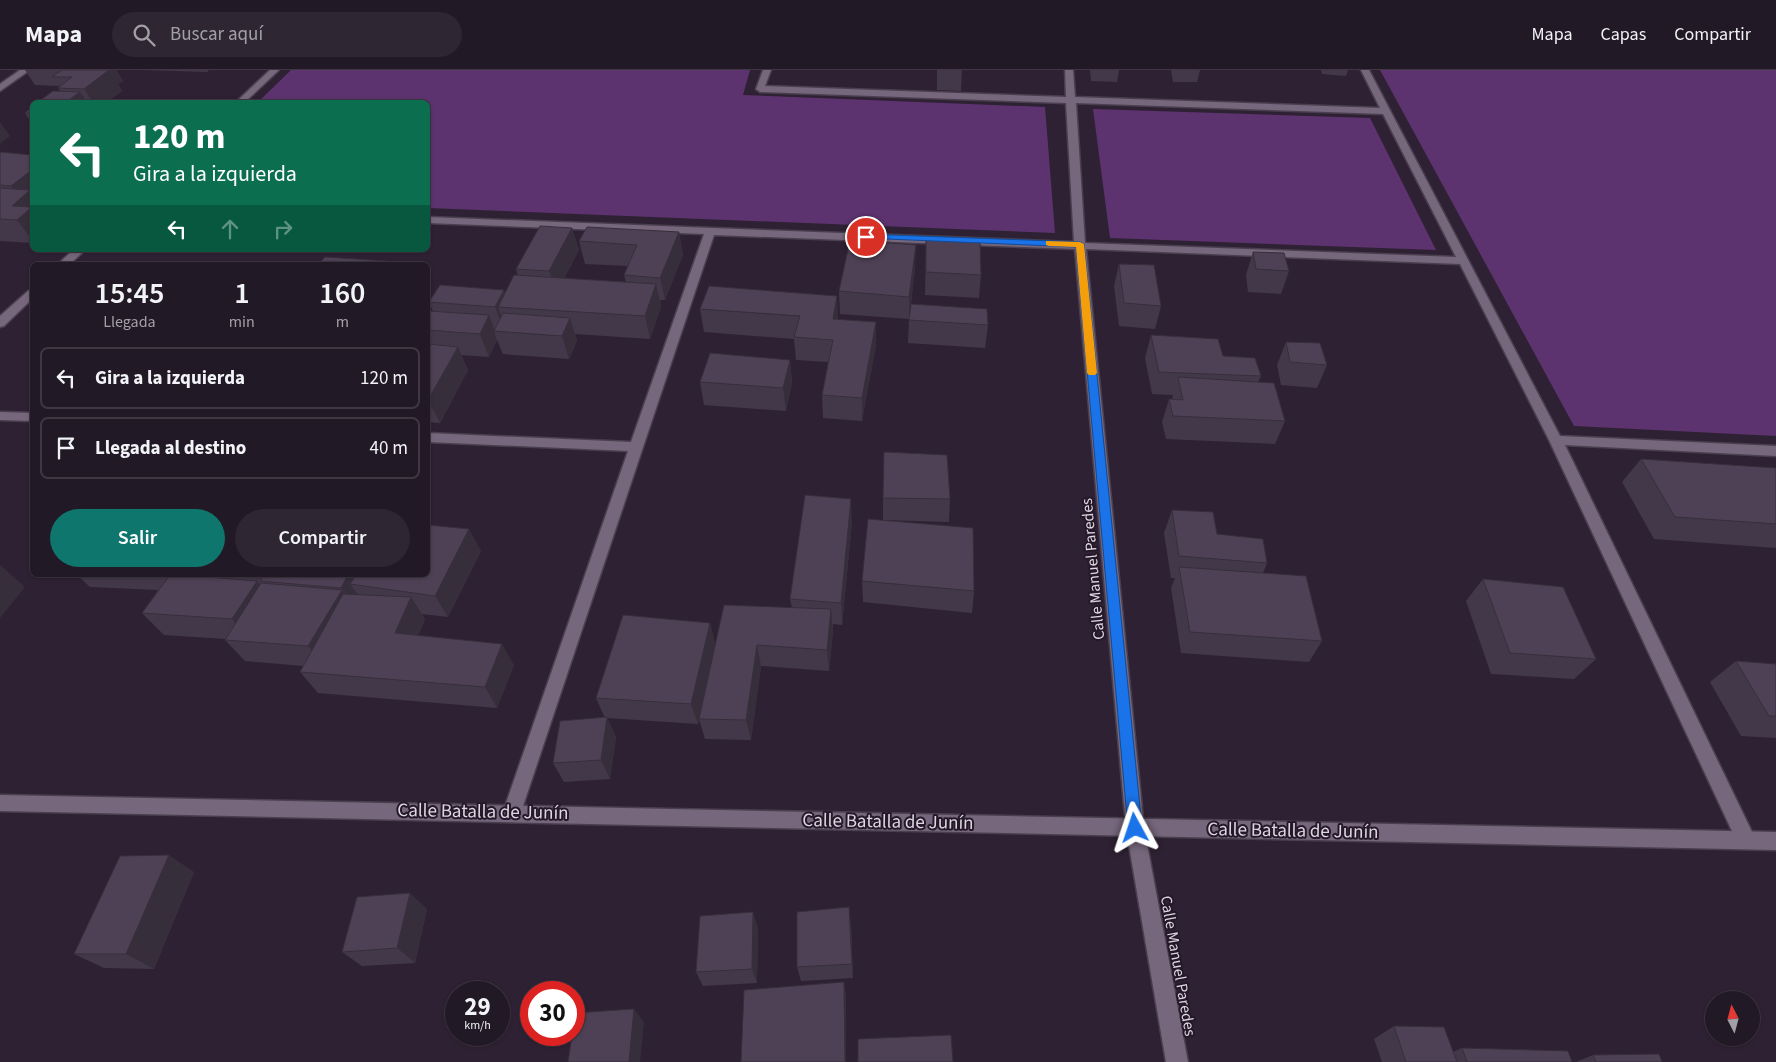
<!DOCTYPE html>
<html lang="es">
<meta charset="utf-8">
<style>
:root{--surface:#221926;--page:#2e2632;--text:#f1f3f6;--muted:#a2a0a7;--line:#3f3843;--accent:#0f766e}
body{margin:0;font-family:"Source Sans 3",sans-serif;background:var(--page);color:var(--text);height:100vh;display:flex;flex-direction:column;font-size:19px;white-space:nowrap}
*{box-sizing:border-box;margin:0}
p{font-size:16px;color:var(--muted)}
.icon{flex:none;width:28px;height:28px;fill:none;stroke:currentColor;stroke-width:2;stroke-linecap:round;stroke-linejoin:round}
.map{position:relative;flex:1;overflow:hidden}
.side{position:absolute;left:30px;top:192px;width:400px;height:315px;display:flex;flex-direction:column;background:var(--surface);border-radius:8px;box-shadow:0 1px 4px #0004,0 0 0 1px var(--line)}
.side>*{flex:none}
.banner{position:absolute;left:30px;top:30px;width:400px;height:152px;border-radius:8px;box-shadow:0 1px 4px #0004,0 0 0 1px var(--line);background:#0b6e4f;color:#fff;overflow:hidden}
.needle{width:32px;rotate:354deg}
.buttons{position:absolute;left:1705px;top:921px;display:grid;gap:10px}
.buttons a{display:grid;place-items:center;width:55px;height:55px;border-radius:50%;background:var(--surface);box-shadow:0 1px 4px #0004,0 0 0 1px var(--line);font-size:25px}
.speed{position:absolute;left:445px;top:911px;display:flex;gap:10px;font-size:25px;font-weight:700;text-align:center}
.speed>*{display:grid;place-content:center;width:65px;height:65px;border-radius:50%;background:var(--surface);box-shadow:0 1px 4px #0004,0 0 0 1px var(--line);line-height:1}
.speed small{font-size:12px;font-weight:400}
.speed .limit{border:8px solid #d22;background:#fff;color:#111}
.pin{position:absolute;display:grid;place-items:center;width:42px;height:42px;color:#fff;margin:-21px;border:2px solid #fff;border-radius:50%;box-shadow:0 1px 5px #0007}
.me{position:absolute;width:55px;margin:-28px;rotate:355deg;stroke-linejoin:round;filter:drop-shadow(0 0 4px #0008)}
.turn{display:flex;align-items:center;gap:18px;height:105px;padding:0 20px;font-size:22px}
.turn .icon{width:65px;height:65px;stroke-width:2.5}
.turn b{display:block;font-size:35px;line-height:42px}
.lanes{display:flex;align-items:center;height:48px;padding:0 20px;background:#0003;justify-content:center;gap:25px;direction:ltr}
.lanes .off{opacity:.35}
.eta{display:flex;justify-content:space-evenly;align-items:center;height:85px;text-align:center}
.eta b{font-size:30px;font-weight:600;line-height:35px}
.cta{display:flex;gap:10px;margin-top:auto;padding:10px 20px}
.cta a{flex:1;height:58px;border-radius:30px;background:var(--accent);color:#fff;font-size:20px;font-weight:600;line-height:58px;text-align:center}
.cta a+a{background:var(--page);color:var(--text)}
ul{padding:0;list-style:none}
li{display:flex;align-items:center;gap:15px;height:62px;margin:0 10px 8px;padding:0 10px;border:2px solid var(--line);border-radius:8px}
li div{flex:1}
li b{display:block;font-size:19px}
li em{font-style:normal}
header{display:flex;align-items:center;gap:30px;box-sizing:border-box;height:70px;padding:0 25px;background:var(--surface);border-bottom:1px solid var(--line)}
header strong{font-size:24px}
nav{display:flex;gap:28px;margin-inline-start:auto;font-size:18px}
.search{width:350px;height:45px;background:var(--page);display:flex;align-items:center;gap:12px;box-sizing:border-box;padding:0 18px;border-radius:28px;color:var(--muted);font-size:19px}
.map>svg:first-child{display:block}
</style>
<header>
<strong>Mapa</strong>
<div class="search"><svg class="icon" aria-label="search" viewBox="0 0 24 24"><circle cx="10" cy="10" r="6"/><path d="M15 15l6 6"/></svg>Buscar aquí</div>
<nav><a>Mapa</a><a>Capas</a><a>Compartir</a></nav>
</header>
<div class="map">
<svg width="1776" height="992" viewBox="0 0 1776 992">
<rect width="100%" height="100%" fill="#2e2133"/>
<!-- green -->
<g fill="#5c336e">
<polygon points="291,0 750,0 743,25 1045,37 1055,163 428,138 428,32 258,32"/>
<polygon points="1380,0 1776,0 1776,366 1574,356"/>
<polygon points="1093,39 1370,48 1436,180 1110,168"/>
</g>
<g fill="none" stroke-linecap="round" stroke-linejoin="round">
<defs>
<g id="street">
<polygon points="20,0 30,0 0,21 0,14"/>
<polygon points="270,0 279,0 245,32 236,32"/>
<path d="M 763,0 L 771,0 L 765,16 L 1066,27 L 1065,0 L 1073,0 L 1075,27 L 1380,38 L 1361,0 L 1369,0 L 1560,366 L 1776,376 L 1776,386 L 1565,375 L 1753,764 L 1755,770 L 1753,776 L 1746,779 L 1739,776 L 1549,370 L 1460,194 L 1086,179 L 1144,758 L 1188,992 L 1166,992 L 1126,758 L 1075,179 L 714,165 L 521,742 L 518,748 L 512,750 L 506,748 L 503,742 L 628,381 L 428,372 L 428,363 L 631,372 L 704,164 L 428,153 L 428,147 L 1074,172 L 1066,33 L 760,22 L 756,19 ZM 1076,33 L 1383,44 L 1456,187 L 1085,173 Z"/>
<polygon points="73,180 85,180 69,195 57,195"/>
<polygon points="32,220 32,229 4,256 0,257 0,246 28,221"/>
<polygon points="0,342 32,343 32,351 0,350"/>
</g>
<polygon id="secondary" points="0,725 1776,762 1776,780 0,741"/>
</defs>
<!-- street casing -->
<use href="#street" stroke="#4a3f4f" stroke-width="3"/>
<!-- secondary casing -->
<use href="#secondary" stroke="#4a3f4f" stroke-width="3"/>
<!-- street -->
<use href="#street" fill="#76677c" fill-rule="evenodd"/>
<!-- secondary -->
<use href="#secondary" fill="#76677c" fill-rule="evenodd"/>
</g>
<!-- wall -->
<g fill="#433849">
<polygon points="25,0 116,0 123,11 118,14 122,21 107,32 38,32 60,21 58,18 59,17 59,16 35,15"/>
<polygon points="144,0 209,0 207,2"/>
<polygon points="937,0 962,0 961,21 937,20"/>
<polygon points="1090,0 1119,0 1117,12 1091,11"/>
<polygon points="1171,0 1200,0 1197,12 1173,12"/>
<polygon points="1321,0 1348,0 1346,6 1322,4"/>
<polygon points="32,37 32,54 25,43"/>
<polygon points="0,83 32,85 32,173 0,171"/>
<polygon points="572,158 579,180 564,208 626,212 624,205 628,196 585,194 579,171 679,162 683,185 665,230 660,230 661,237 650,269 575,264 577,271 569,289 503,284 497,270 489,287 461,285 468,300 440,353 428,352 428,241 433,241 429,232 505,223 518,206 516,199"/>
<polygon points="926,169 981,205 979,228 925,225"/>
<polygon points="1253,182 1289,201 1281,224 1248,222 1246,205"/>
<polygon points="1119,194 1161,236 1155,259 1119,256 1114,216"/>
<polygon points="915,198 911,234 988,255 985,278 908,273 909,249 840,244 839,221"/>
<polygon points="700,239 838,249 876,275 862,351 823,348 822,325 828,292 796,290 794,269 704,262"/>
<polygon points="1151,265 1223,286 1261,306 1258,312 1285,351 1275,374 1166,369 1162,352 1169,329 1172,329 1173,325 1152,324 1145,288"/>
<polygon points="1286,272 1327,295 1317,318 1281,315 1277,295"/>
<polygon points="790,290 792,313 786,341 704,335 700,312"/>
<polygon points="1641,389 1776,398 1776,478 1654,469 1622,412"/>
<polygon points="883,428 950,429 949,452 883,450"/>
<polygon points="1172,440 1217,464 1267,493 1263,503 1322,571 1309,592 1181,583 1171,518 1175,508 1171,508 1164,463"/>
<polygon points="852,452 842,555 833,554 833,561 829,601 761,596 751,670 705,669 699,649 724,535 792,538 790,529"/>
<polygon points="481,481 448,547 422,544 425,549 418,566 514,595 497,638 318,623 300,602 303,596 245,591 225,570 226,569 164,565 142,543 158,520 90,517 77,505 428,505"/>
<polygon points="1483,509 1596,589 1574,609 1491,604 1466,531"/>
<polygon points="862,511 974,521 972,543 863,532"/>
<polygon points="710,553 715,574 698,654 607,648 616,667 610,709 564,712 553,693 605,648 596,628"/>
<polygon points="1736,591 1776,594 1776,668 1741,666 1710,612"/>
<polygon points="194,802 154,899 104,898 74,884"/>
<polygon points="427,839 415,893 362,896 342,882"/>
<polygon points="851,853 853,908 801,911 797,897"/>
<polygon points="758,858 757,913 703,916 696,902"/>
<polygon points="1394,956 1453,982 1462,978 1572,992 1382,992 1374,969"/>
<polygon points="1593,985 1662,992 1576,992"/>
</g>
<!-- shaded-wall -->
<g fill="#372e3c">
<polygon points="102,0 116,0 123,11 118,14 122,21 107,32 93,32 84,19"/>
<polygon points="80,22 87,32 66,32"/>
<polygon points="0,52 10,66 0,74"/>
<polygon points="32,100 32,170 17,150 12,136 20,128 11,116"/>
<polygon points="572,158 579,180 557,223 549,201"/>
<polygon points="679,162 683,185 665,230 660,208"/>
<polygon points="916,175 915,198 909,249 909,227"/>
<polygon points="386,191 388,195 383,195"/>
<polygon points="656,214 661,237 650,269 645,246"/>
<polygon points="504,220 510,238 498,237 505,257 504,260 495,237"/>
<polygon points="837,226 838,248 834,272 833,249"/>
<polygon points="489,245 495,261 494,261 497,270 489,287 480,264"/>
<polygon points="570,248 577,271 569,289 562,266"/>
<polygon points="876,252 876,275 862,351 862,328"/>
<polygon points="458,277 468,300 440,353 428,330"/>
<polygon points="790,290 792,313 786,341 783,318"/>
<polygon points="851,429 852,452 842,555 841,533"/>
<polygon points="469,459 481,481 448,547 435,526"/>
<polygon points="0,495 25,517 0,548"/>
<polygon points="348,505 375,505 350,514 362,530 357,539 341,518"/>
<polygon points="257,511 275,533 251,571 232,549"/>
<polygon points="342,520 357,542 326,597 308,576"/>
<polygon points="411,527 425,549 410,584 395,563"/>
<polygon points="831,539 833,561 829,601 827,580"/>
<polygon points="710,553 715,574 698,654 691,634"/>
<polygon points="502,574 514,595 497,638 485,617"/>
<polygon points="757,575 761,596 751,670 746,650"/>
<polygon points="607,647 616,667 610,709 601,690"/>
<polygon points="169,785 194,802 154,899 126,884"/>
<polygon points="410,823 427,839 415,893 397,878"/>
<polygon points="849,837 851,853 853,908 852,894"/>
<polygon points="753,842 758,858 757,913 752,899"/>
<polygon points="844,912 846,926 846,992 845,992"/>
<polygon points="634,939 644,952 640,992 629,992"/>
</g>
<!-- building -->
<g fill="#4e4155" stroke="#372e3c">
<polygon points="62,0 109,0 84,19 58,18 72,7 52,7"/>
<polygon points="53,21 80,22 66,32 38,32"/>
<polygon points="32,37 32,43 25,43"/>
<polygon points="1,82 32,85 32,100 11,116 0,115 0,83"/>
<polygon points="0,118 30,120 12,136 32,137 17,150 0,149"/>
<polygon points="540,156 572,158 549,201 516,199"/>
<polygon points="587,157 679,162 660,208 624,205 637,175 579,171"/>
<polygon points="926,169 980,171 981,205 926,202"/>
<polygon points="850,170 916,175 909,227 839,221"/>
<polygon points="1253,182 1284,183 1289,201 1256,199"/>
<polygon points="325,187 386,191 383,195 318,195"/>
<polygon points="224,192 253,195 222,195"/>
<polygon points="1119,194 1154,195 1161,236 1124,233"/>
<polygon points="514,205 656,214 645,246 498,237"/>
<polygon points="440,215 504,220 495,237 429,232"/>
<polygon points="709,216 837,226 833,249 876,252 862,328 822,325 833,270 794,267 800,246 700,239"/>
<polygon points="911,234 987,239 988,255 909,250"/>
<polygon points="428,241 489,245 480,264 428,260"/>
<polygon points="503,243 570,248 562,266 494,261"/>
<polygon points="1151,265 1218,269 1223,286 1255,288 1261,306 1159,302"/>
<polygon points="1286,272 1320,273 1327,295 1290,292"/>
<polygon points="428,274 458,277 428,330"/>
<polygon points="710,283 790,290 783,318 700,312"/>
<polygon points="1178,307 1274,313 1285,351 1173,346 1169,329 1183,330"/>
<polygon points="884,382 947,385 950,429 883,428"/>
<polygon points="1641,389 1776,398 1776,454 1675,447"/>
<polygon points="805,425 851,429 841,533 790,529"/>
<polygon points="1172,440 1213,442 1217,464 1263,469 1267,493 1179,486"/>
<polygon points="868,449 973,458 974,521 862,511"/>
<polygon points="428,455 469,459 435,526 350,514 356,505 428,505"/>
<polygon points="1179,497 1306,506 1322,571 1190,562"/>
<polygon points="170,505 181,505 257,511 232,549 142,543"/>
<polygon points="215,505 261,505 259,508"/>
<polygon points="264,505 348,505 341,518 260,511"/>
<polygon points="1483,509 1563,517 1596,589 1510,583"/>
<polygon points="261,513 342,520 308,576 225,570"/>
<polygon points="343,524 411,527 395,563 502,574 485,617 300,602"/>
<polygon points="724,535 831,539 827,580 757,575 746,650 699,649"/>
<polygon points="623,545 710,553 691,634 596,628"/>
<polygon points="1736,591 1776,594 1776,646 1769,646"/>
<polygon points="607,647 601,690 553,693 560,651"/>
<polygon points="169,785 126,884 74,884 120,786"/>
<polygon points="410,823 397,878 342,882 357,827"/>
<polygon points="849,837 852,894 797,897 797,842"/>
<polygon points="753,842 752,899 696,902 700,846"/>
<polygon points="844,912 845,992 741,992 744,920"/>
<polygon points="634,939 629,992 568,992 572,965 574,965 574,943"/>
<polygon points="1394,956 1444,957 1457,992 1406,992"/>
<polygon points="951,965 953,992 858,992 858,969"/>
<polygon points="1462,978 1568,981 1572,992 1467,992"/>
<polygon points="1659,984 1662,992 1596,992 1593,985"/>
</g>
<!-- route -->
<polygon fill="#1a73e8" stroke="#114b97" points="866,164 1080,172 1084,174 1142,758 1140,763 1135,765 1130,763 1128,758 1076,177 863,168 863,165"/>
<!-- slow -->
<polygon fill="#f59e0b" points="1046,171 1080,172 1084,174 1097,303 1095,305 1089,305 1087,303 1076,177 1049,176 1046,175"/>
<g text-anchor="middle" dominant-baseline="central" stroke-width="4" stroke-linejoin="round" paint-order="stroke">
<!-- street labels -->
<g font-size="16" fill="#ded6e2" stroke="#241829">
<text transform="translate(1093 499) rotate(-95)">Calle Manuel Paredes</text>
<text transform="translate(1178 896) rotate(80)">Calle Manuel Paredes</text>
</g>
<!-- near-street labels -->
<g font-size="19" fill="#ded6e2" stroke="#241829">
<text transform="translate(483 742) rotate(1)">Calle Batalla de Junín</text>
<text transform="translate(888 752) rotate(1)">Calle Batalla de Junín</text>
<text transform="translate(1293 761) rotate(1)">Calle Batalla de Junín</text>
</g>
</g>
</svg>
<div class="buttons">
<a><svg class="needle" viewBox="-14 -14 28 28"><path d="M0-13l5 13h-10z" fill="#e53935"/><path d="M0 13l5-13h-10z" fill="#a2a0a7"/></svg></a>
</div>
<div class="speed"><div>29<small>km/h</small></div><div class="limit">30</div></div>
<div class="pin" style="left:866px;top:167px;background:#d93025"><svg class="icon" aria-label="arrive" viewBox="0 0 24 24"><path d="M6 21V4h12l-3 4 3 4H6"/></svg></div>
<svg class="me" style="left:1135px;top:758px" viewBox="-20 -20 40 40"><path d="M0-17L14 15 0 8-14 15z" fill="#1a73e8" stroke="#fff" stroke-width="4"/></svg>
<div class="banner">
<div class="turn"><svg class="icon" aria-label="left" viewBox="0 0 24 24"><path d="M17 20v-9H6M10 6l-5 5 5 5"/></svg><div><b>120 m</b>Gira a la izquierda</div></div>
<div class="lanes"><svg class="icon" aria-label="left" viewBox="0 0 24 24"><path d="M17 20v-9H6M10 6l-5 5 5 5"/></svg><svg class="icon off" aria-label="ahead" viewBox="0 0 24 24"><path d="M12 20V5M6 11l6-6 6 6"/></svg><svg class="icon off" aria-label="right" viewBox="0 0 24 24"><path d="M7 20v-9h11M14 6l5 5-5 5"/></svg></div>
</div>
<section class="side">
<div class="eta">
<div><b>15:45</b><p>Llegada</p></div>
<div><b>1</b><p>min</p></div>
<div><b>160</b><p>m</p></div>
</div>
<ul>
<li><svg class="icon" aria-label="left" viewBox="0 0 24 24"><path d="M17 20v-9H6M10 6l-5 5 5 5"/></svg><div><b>Gira a la izquierda</b></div><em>120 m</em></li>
<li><svg class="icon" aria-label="arrive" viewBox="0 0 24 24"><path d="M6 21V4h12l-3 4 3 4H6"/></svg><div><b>Llegada al destino</b></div><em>40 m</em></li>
</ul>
<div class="cta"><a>Salir</a><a>Compartir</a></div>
</section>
</div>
